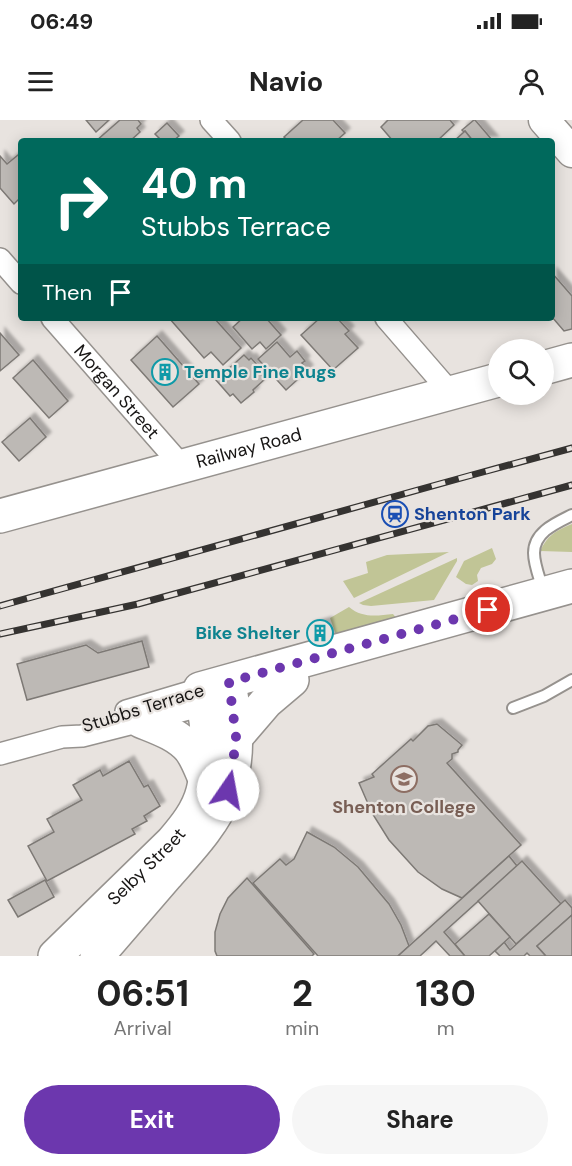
<!DOCTYPE html>
<style>
:root{--surface:#fff;--page:#f6f6f6;--text:#222;--muted:#767676;--accent:#6c37ae}
body{margin:0;font-family:"DM Sans",sans-serif;background:var(--page);color:var(--text);height:100vh;display:flex;flex-direction:column;font-size:22px;white-space:nowrap}
*{box-sizing:border-box;margin:0}
p{font-size:20px;color:var(--muted)}
.icon{flex:none;width:33px;height:33px;fill:none;stroke:currentColor;stroke-width:2;stroke-linecap:round;stroke-linejoin:round}
.map{position:relative;height:836px;overflow:hidden}
.side{display:flex;flex-direction:column;background:var(--surface);flex:1}
.side>*{flex:none}
.guide{position:absolute;left:18px;top:18px;width:537px;height:183px;border-radius:6px;box-shadow:0 3px 15px #0003;background:#00695c;color:#fff;overflow:hidden}
.controls{position:absolute;left:488px;top:219px;display:grid;gap:12px}
.controls a{display:grid;place-items:center;width:66px;height:66px;border-radius:50%;background:var(--surface);box-shadow:0 3px 15px #0003;font-size:30px}
.pin{position:absolute;display:grid;place-items:center;width:51px;height:51px;color:#fff;margin:-26px;border:3px solid #fff;border-radius:50%;box-shadow:0 2px 6px #0007}
.me{position:absolute;width:66px;margin:-33px;rotate:12deg;stroke-linejoin:round;filter:drop-shadow(0 0 4px #0008)}
.turn{display:flex;align-items:center;gap:21px;height:126px;padding:0 24px;font-size:27px}
.turn .icon{width:78px;height:78px;stroke-width:2.5}
.turn b{display:block;font-size:42px;line-height:51px}
.then{display:flex;align-items:center;height:57px;padding:0 24px;background:#0003;gap:12px;font-size:22px}
.eta{display:flex;justify-content:space-evenly;align-items:center;height:102px;text-align:center}
.eta b{font-size:36px;font-weight:700;line-height:42px}
.action{display:flex;gap:12px;margin-top:auto;padding:12px 24px}
.action a{flex:1;height:69px;border-radius:36px;background:var(--accent);color:#fff;font-size:24px;font-weight:700;line-height:69px;text-align:center}
.action a+a{background:var(--page);color:var(--text)}
.status{display:flex;justify-content:space-between;align-items:center;height:42px;padding:0 30px;background:var(--surface);direction:ltr}
.status svg{height:16px;fill:currentColor}
header{display:flex;justify-content:space-between;align-items:center;height:78px;padding:0 24px;background:var(--surface);font-size:27px;font-weight:700}
.map>svg:first-child{display:block}
</style>
<div class="status"><b>06:49</b><svg viewBox="0 0 49 12"><path d="M0 12V9h3v3zM5 12V6h3v6zM10 12V3h3v9zM15 12V0h3v12zM26 1h20v11H26zM47 4h2v5h-2z"/></svg></div>
<header><svg class="icon" aria-label="menu" viewBox="0 0 24 24"><path d="M4 6h16M4 12h16M4 18h16"/></svg>Navio<svg class="icon" aria-label="person" viewBox="0 0 24 24"><circle cx="12" cy="8" r="4"/><path d="M4 21q1-7 8-7t8 7"/></svg></header>
<div class="map">
<svg width="572" height="836" viewBox="0 0 572 836">
<defs>
<filter id="shadow"><feDropShadow dx="5" dy="-5" stdDeviation="1.5" flood-color="#0004"/></filter>
</defs>
<rect width="100%" height="100%" fill="#e8e3df"/>
<!-- green -->
<g fill="#c1c596">
<path d="M 572,404 L 572,432 L 540,431 C 548,415 555,411 572,404 Z"/>
<polygon points="492,428 496,439 492,444 481,448 477,455 478,461 472,465 466,464 456,457 464,441"/>
<polygon points="449,432 354,478 343,461 368,453 366,442 387,435"/>
<polygon points="457,438 457,441 434,480 371,486 363,485 359,483"/>
<path d="M 349,487 C 362,498 376,496 393,494 L 397,499 L 336,515 L 330,498 Z"/>
</g>
<!-- building -->
<g fill="#bdb9b5" stroke="#7d7975" stroke-width="1.5" filter="url(#shadow)">
<polygon points="86,0 109,0 96,12"/>
<polygon points="120,0 138,0 141,4 137,8 140,12 130,21 96,21"/>
<polygon points="303,0 333,0 345,13 336,21 288,21 284,17"/>
<polygon points="388,0 450,0 454,5 437,21 393,21 381,7"/>
<polygon points="474,0 475,0 493,21 473,21 465,11 464,12 462,10"/>
<polygon points="167,3 179,16 173,21 162,21 155,14"/>
<polygon points="465,11 473,21 454,21 464,12"/>
<polygon points="18,35 21,38 21,77 14,84 0,68 0,36 7,44"/>
<polygon points="552,153 572,176 572,209 564,211 552,197"/>
<polygon points="169,198 214,198 241,228 223,245 211,232 204,238"/>
<polygon points="243,198 266,198 281,215 266,229 260,222 252,229 233,207"/>
<polygon points="320,198 337,198 349,211 345,214 358,228 333,250 301,215"/>
<polygon points="0,213 19,235 0,251"/>
<polygon points="157,216 199,264 173,287 131,240"/>
<polygon points="277,222 290,237 297,231 305,241 302,243 308,250 286,270 258,239"/>
<polygon points="244,235 249,240 251,238 261,249 258,251 265,259 253,270 254,272 241,283 233,274 230,276 216,260"/>
<polygon points="33,240 68,281 49,298 13,258"/>
<polygon points="30,298 46,317 19,341 2,322"/>
<polygon points="327,502 331,519 314,524 309,507"/>
<polygon points="142,521 149,547 27,580 17,544 86,525 98,533"/>
<polygon points="437,604 462,625 458,630 458,632 452,634 452,639 447,643 521,725 462,778 442,769 418,752 389,720 372,693 359,663 374,657 372,654 411,619 413,621 428,606"/>
<polygon points="129,641 144,667 148,665 160,686 144,696 147,701 132,709 135,714 47,761 28,726 54,712 47,699 82,680 73,665 100,650 103,656"/>
<polygon points="307,712 334,727 358,747 389,784 401,805 409,826 398,836 318,836 253,763 280,739 286,745 294,739"/>
<polygon points="509,736 517,746 444,812 465,836 450,836 436,821 420,836 398,836"/>
<polygon points="522,741 561,784 516,824 478,781"/>
<polygon points="247,758 314,834 312,836 217,836 215,831 215,812 220,794 228,778"/>
<polygon points="45,760 54,777 18,797 8,780"/>
<polygon points="565,780 572,788 572,795 537,826 546,836 530,836 527,833 524,836 500,836 495,831 504,822 510,830"/>
<polygon points="489,794 510,817 489,836 465,836 455,824"/>
<polygon points="572,795 572,836 546,836 537,826"/>
</g>
<g fill="none" stroke-linecap="round" stroke-linejoin="round">
<defs>
<g id="lane">
<path d="M 543,470 C 540,459 534,445 534,433 C 534,412 556,403 572,395"/>
<polyline points="513,588 544,576 572,560"/>
</g>
<g id="street">
<polyline points="211,0 230,21"/>
<polyline points="0,139 21,163"/>
<path id="s1" d="M 52,198 L 181,345"/>
<polyline points="386,198 451,273"/>
<polyline points="126,591 200,569"/>
<polyline points="0,634 62,617 82,616 204,585"/>
</g>
<polyline id="secondary" points="544,0 572,32"/>
<g id="primary">
<polyline points="543,248 572,240"/>
<path id="s2" d="M 0,396 L 498,260"/>
<path d="M 141,601 C 158,608 177,614 190,629 C 197,638 201,650 205,659"/>
<polyline points="236,617 266,582 292,560"/>
<path id="s3" d="M 55,836 L 172,722 C 185,707 198,691 203,671 C 212,638 208,602 200,569 L 572,466"/>
<path d="M 97,836 C 120,809 143,783 166,756 C 189,730 215,703 227,671 C 241,635 235,598 229,562"/>
</g>
</defs>
<!-- lane casing -->
<use href="#lane" stroke="#96928e" stroke-width="14"/>
<!-- street casing -->
<use href="#street" stroke="#96928e" stroke-width="24"/>
<!-- secondary casing -->
<use href="#secondary" stroke="#96928e" stroke-width="33"/>
<!-- primary casing -->
<use href="#primary" stroke="#96928e" stroke-width="36"/>
<!-- lane -->
<use href="#lane" stroke="#fff" stroke-width="10"/>
<!-- street -->
<use href="#street" stroke="#fff" stroke-width="21"/>
<!-- secondary -->
<use href="#secondary" stroke="#fff" stroke-width="30"/>
<!-- primary -->
<use href="#primary" stroke="#fff" stroke-width="33"/>
<defs>
<g id="rail">
<polyline points="0,486 472,355 572,328"/>
<polyline points="0,514 138,484 572,365"/>
</g>
</defs>
<!-- rail casing -->
<use href="#rail" stroke="#353331" stroke-width="7"/>
<!-- rail -->
<use href="#rail" stroke="#e8e3df" stroke-width="4.5" stroke-dasharray="14" stroke-linecap="butt"/>
</g>
<g fill="none" stroke-linecap="round" stroke-linejoin="round">
<!-- route -->
<polyline stroke="#6c37ae" stroke-width="10" stroke-dasharray="0 18" points="228,670 232,652 236,617 229,562 488,490"/>
</g>
<!-- icons -->
<defs>
<symbol id="building-ring" viewBox="-11 -11 22 22"><circle r="9.5" fill="#e8e3df" stroke="#0f9aa8" stroke-width="1.5"/><path d="M-4-6H4V6H1V3H-1V6H-4ZM-2.5-4.3h1.7v1.8h-1.7ZM.8-4.3h1.7v1.8H.8ZM-2.5-1h1.7V.8h-1.7ZM.8-1h1.7V.8H.8Z" fill="#0f9aa8"/></symbol>
<symbol id="station-ring" viewBox="-11 -11 22 22"><circle r="9.5" fill="#e8e3df" stroke="#1a4fb4" stroke-width="1.5"/><path d="M-3-6H3Q5-6 5-4V2Q5 4 3 4L4.5 6H3L1.5 4h-3L-3 6H-4.5L-3 4Q-5 4-5 2V-4Q-5-6-3-6ZM-3.5-4v3h7v-3ZM-3.5 1v1.5H-2V1ZM2 1v1.5H3.5V1Z" fill="#1a4fb4"/></symbol>
<symbol id="school-ring" viewBox="-11 -11 22 22"><circle r="9.5" fill="#e8e3df" stroke="#8d6e63" stroke-width="1.5"/><path d="M0-5L7-2L0 1L-7-2ZM-4 1L0 2.5L4 1V4Q0 6-4 4Z" fill="#8d6e63"/></symbol>
</defs>
<g fill-rule="evenodd">
<use href="#building-ring" x="150" y="237" width="30" height="30"/>
<use href="#station-ring" x="380" y="379" width="30" height="30"/>
<use href="#building-ring" x="305" y="498" width="30" height="30"/>
<use href="#school-ring" x="389" y="644" width="30" height="30"/>
</g>
<g text-anchor="middle" dominant-baseline="central" stroke-width="4.5" stroke-linejoin="round" paint-order="stroke">
<!-- culture labels -->
<g font-size="18" font-weight="bold" fill="#0d838f" stroke="#e8e3df" text-anchor="start">
<text x="184" y="252">Temple Fine Rugs</text>
<text x="300" y="513" text-anchor="end">Bike Shelter</text>
</g>
<!-- street labels -->
<g font-size="18" fill="#181615" stroke="#e8e3df">
<text stroke="none"><textPath href="#s1" startOffset="98">Morgan Street</textPath></text>
<text stroke="none"><textPath href="#s2" startOffset="258">Railway Road</textPath></text>
<text transform="translate(143 588) rotate(-17)">Stubbs Terrace</text>
<text stroke="none"><textPath href="#s3" startOffset="128">Selby Street</textPath></text>
</g>
<!-- transit labels -->
<g font-size="18" font-weight="bold" fill="#164399" stroke="#e8e3df" text-anchor="start">
<text x="414" y="394">Shenton Park</text>
</g>
<!-- education labels -->
<g font-size="18" font-weight="bold" fill="#785e54" stroke="#e8e3df">
<text x="404" y="687">Shenton College</text>
</g>
</g>
</svg>
<div class="controls">
<a><svg class="icon" aria-label="search" viewBox="0 0 24 24"><circle cx="10" cy="10" r="6"/><path d="M15 15l6 6"/></svg></a>
</div>
<div class="pin" style="left:488px;top:490px;background:#d93025"><svg class="icon" aria-label="arrive" viewBox="0 0 24 24"><path d="M6 21V4h12l-3 4 3 4H6"/></svg></div>
<svg class="me" style="left:228px;top:670px" viewBox="-20 -20 40 40"><circle r="19" fill="#fff"/><path d="M0-13L10 11 0 6-10 11z" fill="#6c37ae"/></svg>
<div class="guide">
<div class="turn"><svg class="icon" aria-label="right" viewBox="0 0 24 24"><path d="M7 20v-9h11M14 6l5 5-5 5"/></svg><div><b>40 m</b>Stubbs Terrace</div></div>
<div class="then">Then<svg class="icon" aria-label="arrive" viewBox="0 0 24 24"><path d="M6 21V4h12l-3 4 3 4H6"/></svg></div>
</div>
</div>
<section class="side">
<div class="eta">
<div><b>06:51</b><p>Arrival</p></div>
<div><b>2</b><p>min</p></div>
<div><b>130</b><p>m</p></div>
</div>
<div class="action"><a>Exit</a><a>Share</a></div>
</section>
